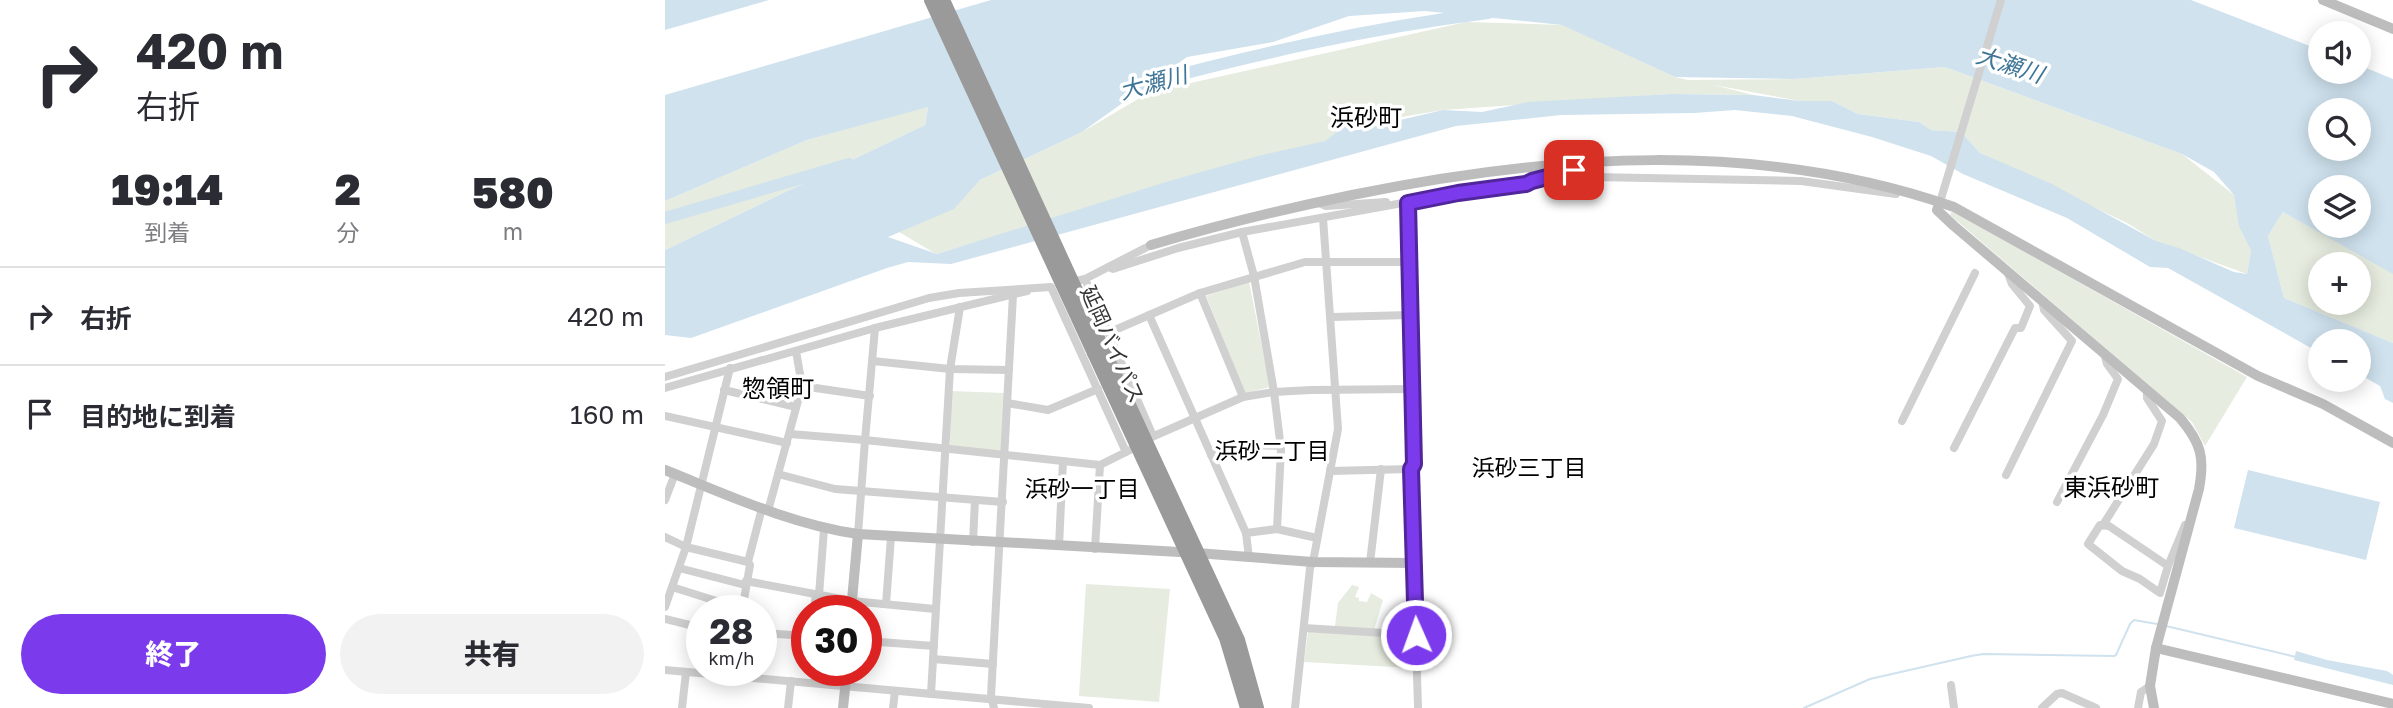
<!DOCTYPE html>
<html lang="ja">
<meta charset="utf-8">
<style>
:root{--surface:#fff;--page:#f2f2f3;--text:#2b2b33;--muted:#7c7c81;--line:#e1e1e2;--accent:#7c3aed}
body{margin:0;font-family:"Golos Text","Noto Sans JP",sans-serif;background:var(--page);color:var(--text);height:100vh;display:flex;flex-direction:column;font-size:26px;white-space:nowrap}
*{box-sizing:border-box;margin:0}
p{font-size:23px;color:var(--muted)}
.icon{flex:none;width:38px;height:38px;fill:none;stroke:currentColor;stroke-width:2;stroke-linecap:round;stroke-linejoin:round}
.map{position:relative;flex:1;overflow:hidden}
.side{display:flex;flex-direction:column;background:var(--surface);width:665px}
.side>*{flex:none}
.hud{background:#fff;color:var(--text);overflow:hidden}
.controls{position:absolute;left:1643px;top:21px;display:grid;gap:14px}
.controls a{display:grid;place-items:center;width:63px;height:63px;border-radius:50%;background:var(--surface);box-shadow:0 4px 18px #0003;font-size:35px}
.speed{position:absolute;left:21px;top:595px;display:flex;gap:14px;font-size:35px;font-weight:700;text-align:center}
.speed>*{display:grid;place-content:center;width:91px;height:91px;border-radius:50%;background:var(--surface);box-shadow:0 4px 18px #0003;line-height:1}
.speed small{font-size:18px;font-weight:400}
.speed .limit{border:10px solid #d22;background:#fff;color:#111}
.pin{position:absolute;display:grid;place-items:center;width:60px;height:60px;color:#fff;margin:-30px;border-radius:14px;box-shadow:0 4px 10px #0006}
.me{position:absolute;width:77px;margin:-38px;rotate:358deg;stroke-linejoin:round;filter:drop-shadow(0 0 5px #0008)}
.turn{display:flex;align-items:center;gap:24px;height:147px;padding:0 21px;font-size:32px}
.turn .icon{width:91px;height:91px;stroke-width:2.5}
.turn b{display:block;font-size:49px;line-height:60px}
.eta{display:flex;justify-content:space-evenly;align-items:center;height:119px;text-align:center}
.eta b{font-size:42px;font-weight:800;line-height:49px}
.cta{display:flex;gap:14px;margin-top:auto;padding:14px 21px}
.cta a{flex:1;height:80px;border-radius:42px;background:var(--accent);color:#fff;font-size:28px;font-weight:800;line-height:80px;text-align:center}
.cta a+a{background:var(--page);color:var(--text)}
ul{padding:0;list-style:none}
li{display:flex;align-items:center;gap:21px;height:98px;padding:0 21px;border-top:2px solid var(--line)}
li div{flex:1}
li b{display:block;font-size:26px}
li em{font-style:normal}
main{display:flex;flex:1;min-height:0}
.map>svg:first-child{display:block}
</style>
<main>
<section class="side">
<div class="hud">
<div class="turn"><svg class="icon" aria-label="right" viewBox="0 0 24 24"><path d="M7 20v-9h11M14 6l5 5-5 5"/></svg><div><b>420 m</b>右折</div></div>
</div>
<div class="eta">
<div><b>19:14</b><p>到着</p></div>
<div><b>2</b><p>分</p></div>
<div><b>580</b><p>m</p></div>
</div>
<ul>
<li><svg class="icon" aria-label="right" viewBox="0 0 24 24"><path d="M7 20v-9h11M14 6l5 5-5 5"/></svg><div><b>右折</b></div><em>420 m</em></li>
<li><svg class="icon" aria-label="arrive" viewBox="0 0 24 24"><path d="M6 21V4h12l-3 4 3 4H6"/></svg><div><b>目的地に到着</b></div><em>160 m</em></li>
</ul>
<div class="cta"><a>終了</a><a>共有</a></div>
</section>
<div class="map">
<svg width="1728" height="708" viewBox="0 0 1728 708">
<rect width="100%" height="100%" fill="#fff"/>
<!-- green -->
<g fill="#e6ecdf" fill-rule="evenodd">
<polygon points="801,22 898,25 1010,77 1023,80 1130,79 1280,67 1517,154 1569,195 1578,234 1586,251 1582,274 1491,241 1462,223 1315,153 1296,132 1266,130 1254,122 1193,114 1167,101 1135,101 1049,85 1088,95 1006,94 778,110 678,127 660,141 271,254 234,232 288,209 315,180 417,132 485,92"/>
<polygon points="263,106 260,125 0,250 0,201 142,140"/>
<polygon points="1287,211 1582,377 1540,446 1527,422 1285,215"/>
<path d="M 1618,212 L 1728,273 L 1728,343 L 1619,298 L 1603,236 ZM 1656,264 L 1694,264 L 1694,303 L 1656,303 Z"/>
<polygon points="584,282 605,387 580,393 541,296"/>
<polygon points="286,391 339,393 338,449 335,451 285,446"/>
<polygon points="421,584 505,589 494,702 414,696"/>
<polygon points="687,585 694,587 690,597 694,598 694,601 702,602 706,593 718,600 709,630 670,626 673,603"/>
<polygon points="643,632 747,638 748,668 639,662"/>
</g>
<!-- water -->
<g fill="#cfe2ee" fill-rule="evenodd">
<polygon points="0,0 104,0 0,30"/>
<path d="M 326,0 L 1526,0 L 1655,50 L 1656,72 L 1694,72 L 1694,65 L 1728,79 L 1728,274 L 1618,212 L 1603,236 L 1619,298 L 1728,343 L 1728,403 L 1720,399 L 1715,386 L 1694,374 L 1694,341 L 1656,341 L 1655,353 L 1503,268 L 1485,267 L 1402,218 L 1298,174 L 1266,156 L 1207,137 L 1127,116 L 1070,110 L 1029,113 L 896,115 L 791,126 L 286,264 L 243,262 L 222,268 L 26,338 L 0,335 L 0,250 L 260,125 L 263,107 L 142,140 L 0,201 L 0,95 ZM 760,11 L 897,25 L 1010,77 L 1130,79 L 1280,67 L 1517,154 L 1549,172 L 1569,195 L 1574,226 L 1586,251 L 1582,274 L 1569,272 L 1514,248 L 1491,241 L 1387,184 L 1315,153 L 1296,132 L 1266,130 L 1254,122 L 1193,114 L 1167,101 L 1135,101 L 1088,95 L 1006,94 L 863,102 L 817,112 L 778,110 L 705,127 L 678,127 L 660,141 L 593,156 L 501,182 L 272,254 L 223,237 L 289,209 L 315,180 L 417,132 L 522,57 L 608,42 L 684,16 ZM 1656,110 L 1694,110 L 1694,149 L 1656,149 ZM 1656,187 L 1694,187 L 1694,226 L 1656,226 Z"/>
<polygon points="1583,470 1715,502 1701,560 1569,528"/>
<polygon points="1631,651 1662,660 1722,671 1728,675 1728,685 1629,660"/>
</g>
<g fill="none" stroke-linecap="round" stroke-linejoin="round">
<!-- stream -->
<g stroke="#cfe2ee" stroke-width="2">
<polyline points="1501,626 1631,657"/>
<polyline points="1139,708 1205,679 1306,656 1318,654 1449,656 1451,655 1465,624 1469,620 1492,624"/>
</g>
<!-- river -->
<g stroke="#cfe2ee" stroke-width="12">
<path d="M 471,86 C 587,55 703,28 823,13"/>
<polyline points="0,218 184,164"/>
</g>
<!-- street -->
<g stroke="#d0d0d0" stroke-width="8">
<polyline points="873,179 928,165"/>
<polyline points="741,202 743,203 749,464 746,469 753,708"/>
<polyline points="1275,202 1336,0"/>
<polyline points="654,203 661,206 721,202"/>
<polyline points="577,232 589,276 609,392 616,449 612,529"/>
<polyline points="444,267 448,269 513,248 577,232 793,193 928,177 1136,181 1231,194"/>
<polyline points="420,279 488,436"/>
<polyline points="406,282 420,279 486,245"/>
<polyline points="535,293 578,397"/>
<polyline points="484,315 581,533 584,558"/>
<polyline points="666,317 746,315"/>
<polyline points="210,328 200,440 435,465 465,450"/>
<polyline points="443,333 535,293 640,262 744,262"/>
<polyline points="208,361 285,369 344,370"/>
<polyline points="0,377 264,298 294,293 386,287 461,452"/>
<polyline points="137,386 205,396"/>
<polyline points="0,388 210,328 362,291"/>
<polyline points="59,390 131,407"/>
<polyline points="342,403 383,410 433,389"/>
<polyline points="0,416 122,443"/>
<polyline points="1237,421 1310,273"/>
<polyline points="125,434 200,440 193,534"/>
<polyline points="480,440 578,397 609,392 646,390 748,389"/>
<polyline points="1289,448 1350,328 1356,328 1365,306 1347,284 1342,271"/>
<polyline points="546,455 567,444 616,446"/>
<polyline points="665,471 746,469"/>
<polyline points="113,474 170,489 338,502"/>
<polyline points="1341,475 1407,341 1379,310 1377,301"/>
<polyline points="0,500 10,474"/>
<polyline points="1392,502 1438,415 1453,379 1442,364 1439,353"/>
<polyline points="103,511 137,386 131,351"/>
<polyline points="1438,525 1489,444 1497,421 1482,398 1482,390"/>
<polyline points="581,533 612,529 652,538"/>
<polyline points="0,537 21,547 83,562"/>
<polyline points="308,542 310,500"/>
<polyline points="394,546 398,461"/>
<polyline points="430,549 435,465"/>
<polyline points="705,563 716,469"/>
<polyline points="1503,566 1495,593 1475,579 1457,571 1423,544 1435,525 1444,526 1503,566 1520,525"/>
<polyline points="14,568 80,585"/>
<polyline points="81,581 187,601 270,609"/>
<polyline points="7,587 77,609"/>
<polyline points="154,595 159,529"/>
<polyline points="221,604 226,537"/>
<polyline points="0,607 21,547 65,368"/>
<polyline points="77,611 85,565 83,562 97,508"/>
<polyline points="149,611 151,594"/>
<polyline points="0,619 37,628"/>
<polyline points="639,628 751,635"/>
<polyline points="96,633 142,636"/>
<polyline points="201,641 269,646"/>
<polyline points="268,659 328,664"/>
<polyline points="0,670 424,708"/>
<polyline points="1286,685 1289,708"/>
<polyline points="266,694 285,369 295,307"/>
<polyline points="17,708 21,672"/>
<polyline points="123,708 126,681"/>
<polyline points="228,708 230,691"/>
<polyline points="329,708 326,696 348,295"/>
<polyline points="630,708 645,568 648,562 673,429 658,218"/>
<polyline points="1377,708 1392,694 1397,693 1431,708"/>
<polyline points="1473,708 1476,692 1485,686"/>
</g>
<!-- secondary -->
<g stroke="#bdbdbd" stroke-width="10">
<polyline points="1658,0 1728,29"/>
<path d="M 1275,202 L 1272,210 L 1289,226 L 1515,418 C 1536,443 1540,457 1534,489 L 1491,648 L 1485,686 L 1489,708"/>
<path d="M 486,245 C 553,225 619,209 687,195 C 886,154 1094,139 1289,207 L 1593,376 L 1658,404 L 1728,443"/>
<path d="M 0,470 C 63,495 125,524 193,534 L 532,553 L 648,562 L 749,563"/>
<polyline points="186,611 193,534"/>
<polyline points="1491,648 1728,704"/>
<polyline points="178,708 182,670"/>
</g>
<!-- highway -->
<g stroke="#9a9a9a" stroke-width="14">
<polyline points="438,349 573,640 592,708"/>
<polyline points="429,353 561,638 582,708"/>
</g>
<!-- highway-bridge -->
<g stroke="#9a9a9a" stroke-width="14">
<polyline points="266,0 429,353"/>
<polyline points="278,0 438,349"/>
</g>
</g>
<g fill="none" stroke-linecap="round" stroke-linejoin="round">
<defs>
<polyline id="route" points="751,635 746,469 749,464 743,203 793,193 861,184 867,181 909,170"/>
</defs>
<!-- route casing -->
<use href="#route" stroke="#51269a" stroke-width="18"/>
<!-- route -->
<use href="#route" stroke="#7c3aed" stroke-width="12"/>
</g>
<g text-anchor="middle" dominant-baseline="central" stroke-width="7" stroke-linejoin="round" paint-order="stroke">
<!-- street labels -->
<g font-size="21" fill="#333" stroke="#fff">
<text transform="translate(448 344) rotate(66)">延岡バイパス</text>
</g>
<!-- water labels -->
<g font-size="23" font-style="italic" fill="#3f7597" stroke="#fff">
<text transform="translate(1345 64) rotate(18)">大瀬川</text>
<text transform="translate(488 82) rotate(-15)">大瀬川</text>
</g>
<!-- neighbourhood labels -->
<g font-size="23" fill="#000" stroke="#fff">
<text x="607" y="450">浜砂二丁目</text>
<text x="864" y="467">浜砂三丁目</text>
<text x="417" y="488">浜砂一丁目</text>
</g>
<!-- quarter labels -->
<g font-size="24" fill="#000" stroke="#fff">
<text x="701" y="116">浜砂町</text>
<text x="113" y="387">惣領町</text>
<text x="1446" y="486">東浜砂町</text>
</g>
</g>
</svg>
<div class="controls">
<a><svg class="icon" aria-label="sound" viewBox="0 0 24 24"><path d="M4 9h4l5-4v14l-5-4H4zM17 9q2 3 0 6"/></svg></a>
<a><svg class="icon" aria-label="search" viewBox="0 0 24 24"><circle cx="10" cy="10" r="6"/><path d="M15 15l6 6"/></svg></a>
<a><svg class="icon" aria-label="layers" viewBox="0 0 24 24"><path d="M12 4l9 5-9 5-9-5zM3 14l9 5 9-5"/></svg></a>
<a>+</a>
<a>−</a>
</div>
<div class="speed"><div>28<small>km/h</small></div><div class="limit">30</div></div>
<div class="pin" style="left:909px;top:170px;background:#d93025"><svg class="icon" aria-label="arrive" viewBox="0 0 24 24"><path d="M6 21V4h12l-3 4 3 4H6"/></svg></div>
<svg class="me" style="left:751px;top:635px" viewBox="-20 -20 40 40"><circle r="17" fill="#7c3aed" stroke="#fff" stroke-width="3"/><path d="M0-11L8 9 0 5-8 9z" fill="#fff"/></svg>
</div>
</main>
